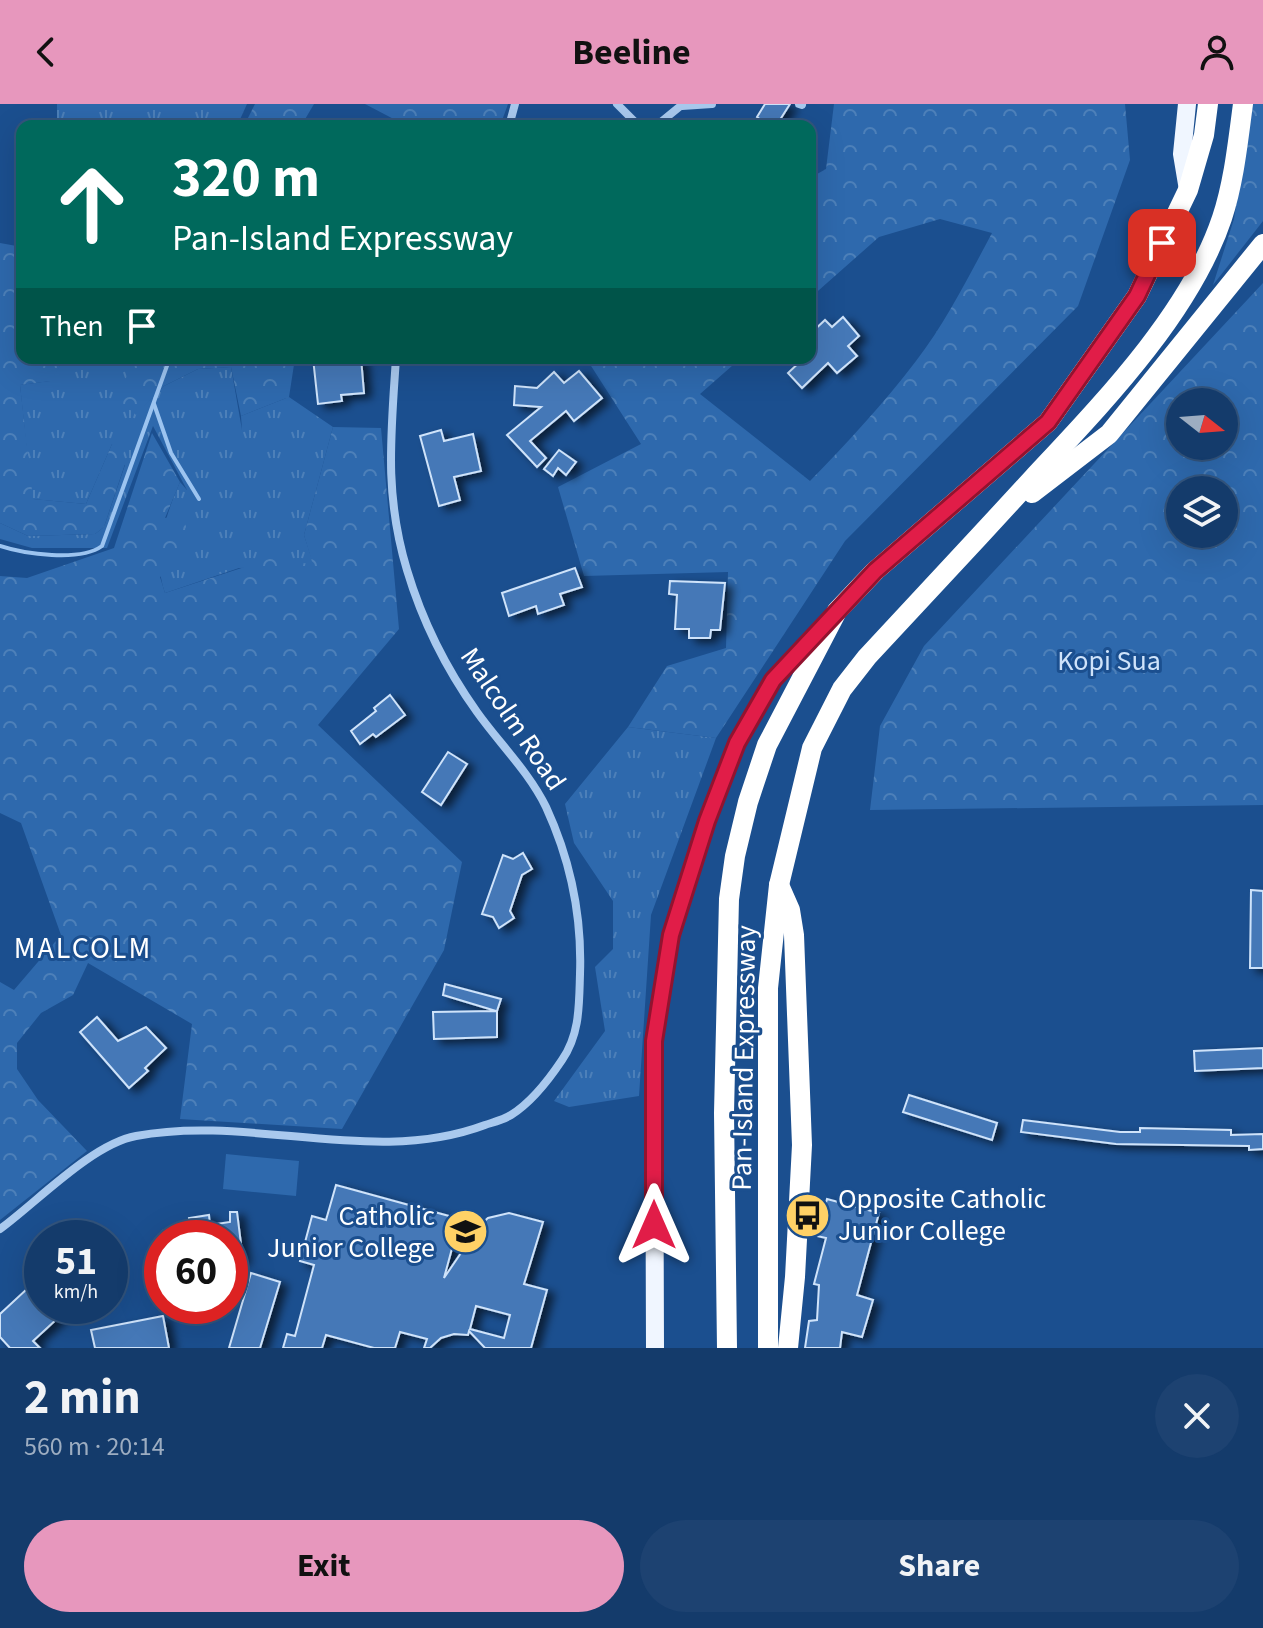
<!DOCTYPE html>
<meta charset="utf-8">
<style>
:root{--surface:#143b6b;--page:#1d4271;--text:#f1f3f6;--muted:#9dadc1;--line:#33557e;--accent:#e797bd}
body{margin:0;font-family:"Source Sans 3",sans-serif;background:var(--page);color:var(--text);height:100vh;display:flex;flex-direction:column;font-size:30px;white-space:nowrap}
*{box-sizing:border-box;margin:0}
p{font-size:26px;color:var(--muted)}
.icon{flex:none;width:44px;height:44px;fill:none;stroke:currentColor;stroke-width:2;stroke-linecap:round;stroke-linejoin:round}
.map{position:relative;height:1244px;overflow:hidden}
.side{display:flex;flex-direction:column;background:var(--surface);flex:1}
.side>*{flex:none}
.top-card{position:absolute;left:16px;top:16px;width:800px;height:244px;border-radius:16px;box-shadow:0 8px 32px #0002,0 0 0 2px var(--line);background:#00695c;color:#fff;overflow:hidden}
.needle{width:52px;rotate:107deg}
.fabs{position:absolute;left:1166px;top:284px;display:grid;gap:16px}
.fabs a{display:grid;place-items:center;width:72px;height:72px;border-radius:50%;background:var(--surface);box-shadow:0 8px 32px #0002,0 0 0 2px var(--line);font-size:40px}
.speed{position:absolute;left:24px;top:1116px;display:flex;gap:16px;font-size:40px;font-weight:700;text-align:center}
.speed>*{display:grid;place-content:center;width:104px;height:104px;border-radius:50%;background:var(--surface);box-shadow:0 8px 32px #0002,0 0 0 2px var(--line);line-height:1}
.speed small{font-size:20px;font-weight:400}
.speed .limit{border:12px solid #d22;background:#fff;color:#111}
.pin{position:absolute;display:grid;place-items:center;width:68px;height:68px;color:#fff;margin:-34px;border-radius:16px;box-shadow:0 4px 12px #0006}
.me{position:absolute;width:88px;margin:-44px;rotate:0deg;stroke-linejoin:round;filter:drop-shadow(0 0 6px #0008)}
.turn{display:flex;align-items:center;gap:28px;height:168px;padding:0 24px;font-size:36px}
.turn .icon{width:104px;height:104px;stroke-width:2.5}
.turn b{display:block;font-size:56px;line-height:68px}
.then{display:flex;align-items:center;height:76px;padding:0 24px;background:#0003;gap:16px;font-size:30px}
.round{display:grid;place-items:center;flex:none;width:84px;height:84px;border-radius:42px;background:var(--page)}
.head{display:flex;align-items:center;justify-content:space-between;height:136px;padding:0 24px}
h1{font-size:48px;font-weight:700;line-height:60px}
.primary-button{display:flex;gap:16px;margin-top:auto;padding:16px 24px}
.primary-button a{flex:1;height:92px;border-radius:48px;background:var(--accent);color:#111;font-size:32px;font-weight:700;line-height:92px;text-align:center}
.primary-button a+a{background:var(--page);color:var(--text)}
header{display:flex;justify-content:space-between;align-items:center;height:104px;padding:0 24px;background:var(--accent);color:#111;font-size:36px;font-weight:700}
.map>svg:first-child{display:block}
</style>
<header><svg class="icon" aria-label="back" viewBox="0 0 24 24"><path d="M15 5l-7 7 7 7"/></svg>Beeline<svg class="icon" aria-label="person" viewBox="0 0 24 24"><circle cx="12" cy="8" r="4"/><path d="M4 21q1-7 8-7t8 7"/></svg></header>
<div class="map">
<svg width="1263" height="1244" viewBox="0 0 1263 1244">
<defs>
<pattern id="grass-tufts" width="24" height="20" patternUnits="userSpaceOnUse" patternTransform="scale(2)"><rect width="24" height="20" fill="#2e69ad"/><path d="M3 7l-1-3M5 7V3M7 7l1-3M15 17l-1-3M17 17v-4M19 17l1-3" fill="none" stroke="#4d80b9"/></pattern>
<pattern id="forest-crowns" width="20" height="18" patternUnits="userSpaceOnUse" patternTransform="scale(2)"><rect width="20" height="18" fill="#2e69ad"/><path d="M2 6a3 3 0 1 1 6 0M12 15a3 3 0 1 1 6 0" fill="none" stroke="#4d80b9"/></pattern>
<filter id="shadow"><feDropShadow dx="7" dy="4" stdDeviation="4" flood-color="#0009"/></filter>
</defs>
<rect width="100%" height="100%" fill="#1b4f8f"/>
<!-- grass -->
<g fill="url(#grass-tufts)">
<polygon points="57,0 247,0 237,22 57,22"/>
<path d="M 65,254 L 116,254 L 131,261 L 136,310 L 164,282 L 198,265 L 231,263 L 242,326 L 241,312 L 289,293 L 333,323 L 304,431 L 314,462 L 239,464 L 165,489 C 152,453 165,412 180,378 L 187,386 L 153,322 L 107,444 L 32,444 L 0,435 L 0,419 L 28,432 L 95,430 L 104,423 L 125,361 L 120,359 L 112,340 L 86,400 L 32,395 L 20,281 L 50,277 Z"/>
<polygon points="628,623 716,634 651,811 639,992 569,1003 554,997 605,927 595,863 613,845 613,797 574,739 565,700"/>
</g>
<!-- forest -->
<g fill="url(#forest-crowns)" fill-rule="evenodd">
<polygon points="255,0 314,0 301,22 244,22"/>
<polygon points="365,0 508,0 500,22 407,22"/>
<path d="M 834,0 L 1125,0 L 1130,56 L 1078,202 L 845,437 L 716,634 L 628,623 L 667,562 L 726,544 L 728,468 L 584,472 L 558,383 L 641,340 L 586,254 L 741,254 L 700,290 L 810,377 C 847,339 884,299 916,257 C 946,218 969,172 992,129 L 940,115 L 879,133 L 810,194 L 810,74 L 826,65 Z"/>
<polygon points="1251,0 1263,0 1263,117 1213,181 1234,115"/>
<polygon points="0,139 22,143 22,254 65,254 51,277 20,281 33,395 86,400 112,340 125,345 120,358 125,360 104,423 95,430 28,432 0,419"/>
<path d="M 1263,179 L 1263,701 L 870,706 L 880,622 L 924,542 ZM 1180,298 L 1224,298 L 1224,342 L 1180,342 ZM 1180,386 L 1224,386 L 1224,430 L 1180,430 Z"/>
<polygon points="116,254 295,254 289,293 241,312 231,263 198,265 164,282 136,311 118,295 131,261"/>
<polygon points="333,323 381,324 399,525 318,621 462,758 444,846 342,1025 180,1015 192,920 88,859 73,891 41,909 17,939 17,965 38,996 87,1047 0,1116 0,878 14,886 61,831 21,719 0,709 0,472 27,474 114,444 152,329 180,378 165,414 182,410 194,448 160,473 165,489 275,453 313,461 304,431"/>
</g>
<!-- pitch -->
<polygon fill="#2e69ad" points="226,1050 299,1057 296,1092 223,1085"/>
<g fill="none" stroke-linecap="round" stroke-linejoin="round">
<!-- stream -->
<g stroke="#9cc4f0" stroke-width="4">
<polyline points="154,300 171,349 199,395"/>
<path d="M 0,442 C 24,450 80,458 102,442 L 168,259"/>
</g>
</g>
<!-- building -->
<g fill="#4478b7" stroke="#cfe3fa" stroke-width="2" fill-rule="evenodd" filter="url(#shadow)">
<polygon points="765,0 790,0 776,22 757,22 761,16 757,13"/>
<polygon points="843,213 859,232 848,242 857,252 837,269 828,259 802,284 788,269 804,254 810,254 810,230 825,216 832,223"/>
<polygon points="313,254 361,254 364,289 341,291 342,297 318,300"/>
<polygon points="579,267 602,294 574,317 566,307 530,337 546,354 537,363 507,331 541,303 514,301 515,282 537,284 554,268 564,279"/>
<polygon points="441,326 444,337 473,330 481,367 454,373 460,396 439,402 420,332"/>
<polygon points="559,346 576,358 566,371 558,364 553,372 544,365"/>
<polygon points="575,464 582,483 560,490 564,501 538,510 536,502 509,512 502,489"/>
<polygon points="670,477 725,479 720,526 711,526 710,534 689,534 689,525 675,525 677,491 669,490"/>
<polygon points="390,591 405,611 376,633 373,630 360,640 351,627 376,607 374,604"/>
<polygon points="448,648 467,660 441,701 422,688"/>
<polygon points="523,749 532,765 522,771 510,807 514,814 499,824 493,813 482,810 503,751 513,755"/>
<polygon points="1251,786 1263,787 1263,864 1250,864"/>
<polygon points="445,880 501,895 497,907 497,933 434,935 433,908 496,907 443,891"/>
<polygon points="97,913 118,937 146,923 166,944 145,964 148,967 129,984 80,928"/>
<polygon points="1263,944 1263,964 1195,967 1194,947"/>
<polygon points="909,991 997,1019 992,1036 903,1008"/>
<polygon points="1023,1016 1120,1028 1140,1028 1140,1024 1231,1026 1231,1031 1263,1030 1263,1045 1249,1046 1249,1042 1116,1040 1021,1028"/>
<path d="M 336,1081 L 460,1115 L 444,1174 L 480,1121 L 488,1114 L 509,1109 L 543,1118 L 524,1180 L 547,1186 L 531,1244 L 485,1244 L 469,1227 L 468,1231 L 454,1230 L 441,1234 L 430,1244 L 424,1244 L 427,1235 L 400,1228 L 395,1244 L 374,1244 L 326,1231 L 322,1244 L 283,1244 L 287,1230 L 295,1232 L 314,1161 L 300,1157 L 312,1112 L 326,1116 ZM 476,1202 L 510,1211 L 504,1234 L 470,1225 Z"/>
<polygon points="827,1095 879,1109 857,1191 873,1196 862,1233 842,1228 840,1244 805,1244 809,1217 817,1216 819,1181 814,1180 826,1134 817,1132"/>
<polygon points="230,1108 237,1108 243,1156 230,1157 230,1134 164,1134 163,1127 190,1124 189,1114 209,1111 210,1121 230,1118"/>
<polygon points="251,1169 280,1178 260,1244 229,1244"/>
<polygon points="42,1171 42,1202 71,1202 33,1237 40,1244 10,1244 0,1233 0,1210"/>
<polygon points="163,1212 169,1244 95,1244 91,1226"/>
</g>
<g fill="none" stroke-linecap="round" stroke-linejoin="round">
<!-- minor -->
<g stroke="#a9c9ee" stroke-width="8">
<polyline points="617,0 639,22"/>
<polyline points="799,0 802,1"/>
<polyline points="682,2 712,0"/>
<polyline points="509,22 515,0"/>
<polyline points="656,22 683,0"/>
<path d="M 0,1125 C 37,1098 92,1040 136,1032 C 251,1010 373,1063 485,1021 C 494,1018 503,1016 511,1011 C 532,998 548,977 562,956 C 580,930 579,901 580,870 C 582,813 570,755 546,703 C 529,668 499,639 477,608 C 447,566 422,516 407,466 C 384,390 391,331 396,254"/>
</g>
<!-- primary -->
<g stroke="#f0f6ff" stroke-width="18">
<polyline points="1187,0 1182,50 1188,86"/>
<polyline points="655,1244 654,937 671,831 707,717 737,639 773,576 827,518"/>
</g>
<!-- motorway -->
<g stroke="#fff" stroke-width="20">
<polyline points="1032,389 1109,330 1263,140"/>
<polyline points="779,781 790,806 794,831 802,1041 795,1173 788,1244"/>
<polyline points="727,1244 724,1009 729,795 735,752 748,698 767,641 837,507 875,467 1048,318 1137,192 1188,86 1204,31 1208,0"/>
<path d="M 768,1244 L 768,884 L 779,781 L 812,644 L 842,585 L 867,553 C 922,494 978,434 1033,374 C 1101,301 1190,210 1222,114 C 1234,78 1238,37 1243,0"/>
</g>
</g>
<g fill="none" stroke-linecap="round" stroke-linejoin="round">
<defs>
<polyline id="route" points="654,1121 654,937 671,831 707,717 737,639 773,576 875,467 1048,318 1137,192 1162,139"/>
</defs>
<!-- route casing -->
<use href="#route" stroke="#92132f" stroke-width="20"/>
<!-- route -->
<use href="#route" stroke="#e11d48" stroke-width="14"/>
</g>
<!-- icons -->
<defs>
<symbol id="bus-disc" viewBox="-11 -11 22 22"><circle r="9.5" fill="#ffd166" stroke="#1b4f8f"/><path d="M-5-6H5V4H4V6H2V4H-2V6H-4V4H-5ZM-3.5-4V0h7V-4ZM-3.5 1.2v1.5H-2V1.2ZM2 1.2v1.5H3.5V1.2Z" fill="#111"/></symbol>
<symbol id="university-disc" viewBox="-11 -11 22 22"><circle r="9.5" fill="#ffd166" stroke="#1b4f8f"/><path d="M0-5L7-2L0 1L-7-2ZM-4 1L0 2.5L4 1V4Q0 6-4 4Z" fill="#111"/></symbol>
</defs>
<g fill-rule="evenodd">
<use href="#bus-disc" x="782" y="1086" width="51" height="51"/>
<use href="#university-disc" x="440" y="1102" width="51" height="51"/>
</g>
<g text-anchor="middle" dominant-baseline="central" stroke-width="6" stroke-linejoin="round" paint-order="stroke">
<!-- park labels -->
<g font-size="28" fill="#cfe3fa" stroke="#1b4f8f">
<text x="1109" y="557">Kopi Sua</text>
</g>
<!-- street labels -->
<g font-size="28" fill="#fff" stroke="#1b4f8f">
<text transform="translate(513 615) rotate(56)">Malcolm Road</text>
<text transform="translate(744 954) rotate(-89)">Pan-Island Expressway</text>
</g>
<!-- poi labels -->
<g font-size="28" fill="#fff" stroke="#1b4f8f" text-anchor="start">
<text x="838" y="1095">Opposite Catholic<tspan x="838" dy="32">Junior College</tspan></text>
<text x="435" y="1112" text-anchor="end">Catholic<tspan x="435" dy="32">Junior College</tspan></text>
</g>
<!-- neighbourhood labels -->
<g font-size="30" letter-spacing="2" fill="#fff" stroke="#1b4f8f">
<text x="83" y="844">MALCOLM</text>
</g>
</g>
</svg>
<div class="fabs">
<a><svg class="needle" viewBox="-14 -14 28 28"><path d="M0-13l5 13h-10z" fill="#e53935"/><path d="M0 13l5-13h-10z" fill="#9dadc1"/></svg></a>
<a><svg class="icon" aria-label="layers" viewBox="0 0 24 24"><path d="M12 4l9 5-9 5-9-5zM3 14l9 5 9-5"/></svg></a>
</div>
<div class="speed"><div>51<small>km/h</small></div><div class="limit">60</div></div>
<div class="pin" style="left:1162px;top:139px;background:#d93025"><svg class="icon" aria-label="arrive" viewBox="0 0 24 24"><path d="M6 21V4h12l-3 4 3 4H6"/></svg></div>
<svg class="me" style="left:654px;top:1121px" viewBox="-20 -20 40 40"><path d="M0-17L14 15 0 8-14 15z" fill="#e11d48" stroke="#fff" stroke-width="4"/></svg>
<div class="top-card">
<div class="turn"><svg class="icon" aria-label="ahead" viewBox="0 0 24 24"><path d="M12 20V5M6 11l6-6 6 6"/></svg><div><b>320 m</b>Pan-Island Expressway</div></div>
<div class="then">Then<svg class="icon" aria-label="arrive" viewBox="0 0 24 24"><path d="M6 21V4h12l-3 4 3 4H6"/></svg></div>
</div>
</div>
<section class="side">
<div class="head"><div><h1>2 min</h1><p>560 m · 20:14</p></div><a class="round"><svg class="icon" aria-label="close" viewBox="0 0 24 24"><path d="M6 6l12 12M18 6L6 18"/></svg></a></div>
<div class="primary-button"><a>Exit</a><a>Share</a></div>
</section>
